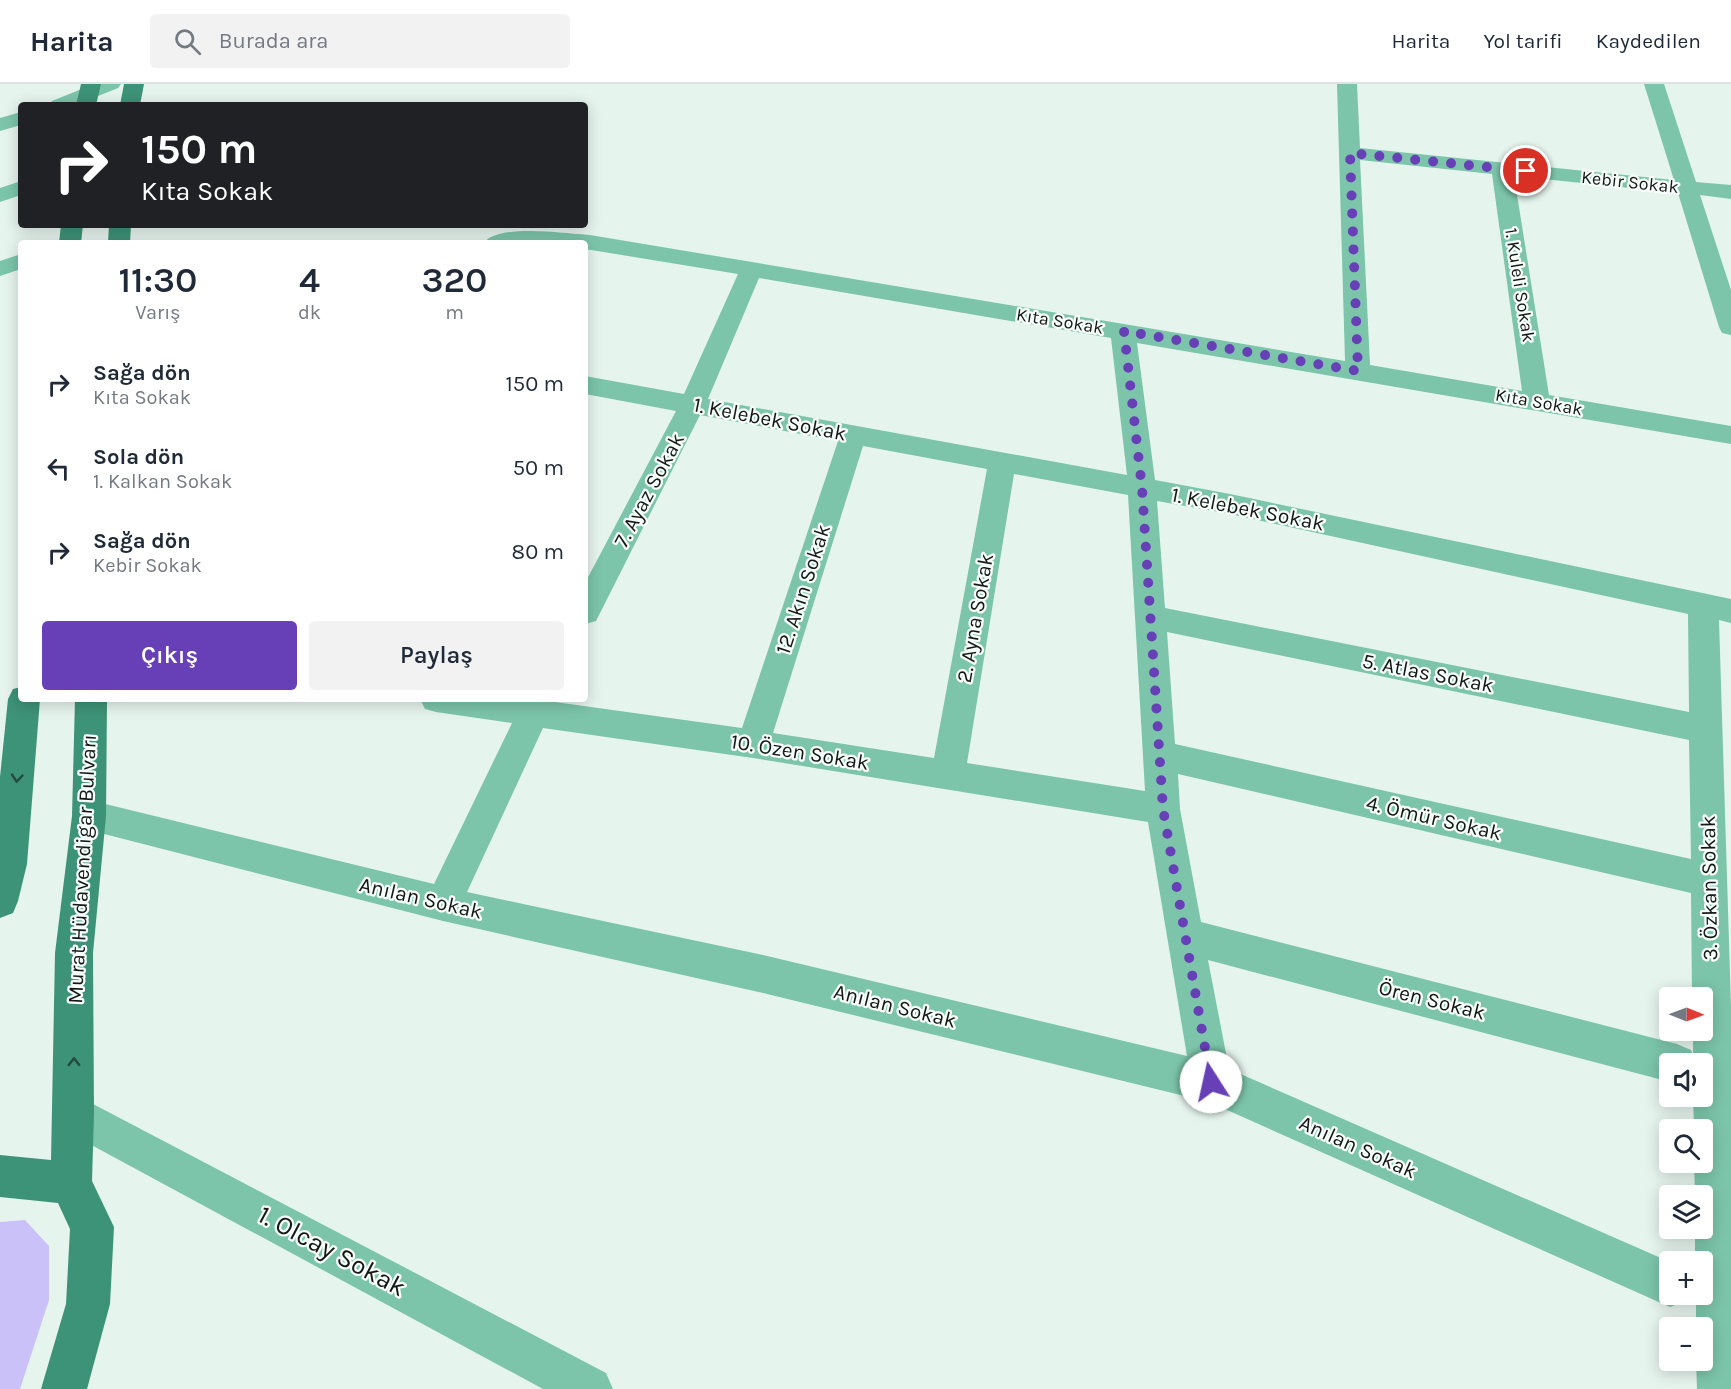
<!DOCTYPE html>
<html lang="tr">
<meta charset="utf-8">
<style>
:root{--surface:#fff;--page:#f2f2f3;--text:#1f2937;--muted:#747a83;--line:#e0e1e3;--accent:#6740b8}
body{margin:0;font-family:Karla,sans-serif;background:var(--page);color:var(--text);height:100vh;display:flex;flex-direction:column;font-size:22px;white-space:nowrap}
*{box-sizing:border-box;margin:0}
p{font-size:20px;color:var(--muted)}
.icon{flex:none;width:33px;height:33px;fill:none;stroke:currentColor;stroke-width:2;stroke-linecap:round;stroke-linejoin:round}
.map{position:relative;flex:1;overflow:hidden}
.sheet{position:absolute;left:18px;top:156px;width:570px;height:462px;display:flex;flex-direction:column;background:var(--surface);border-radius:6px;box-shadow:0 3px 15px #0003}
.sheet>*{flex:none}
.top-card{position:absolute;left:18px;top:18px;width:570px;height:126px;border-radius:6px;box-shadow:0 3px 15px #0003;background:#202124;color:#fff;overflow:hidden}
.needle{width:39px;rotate:91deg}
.controls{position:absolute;left:1659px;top:903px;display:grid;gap:12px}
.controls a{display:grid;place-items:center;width:54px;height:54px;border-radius:6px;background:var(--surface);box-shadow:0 3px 15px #0003;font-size:30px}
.pin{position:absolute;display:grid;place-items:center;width:51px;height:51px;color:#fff;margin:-26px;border:3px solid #fff;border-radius:50%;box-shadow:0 2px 6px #0007}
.me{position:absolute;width:66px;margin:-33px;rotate:350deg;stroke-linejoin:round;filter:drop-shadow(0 0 4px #0008)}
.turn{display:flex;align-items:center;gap:21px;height:126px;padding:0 24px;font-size:27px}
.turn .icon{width:78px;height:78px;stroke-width:2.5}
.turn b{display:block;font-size:42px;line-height:51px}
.eta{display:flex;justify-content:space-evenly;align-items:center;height:102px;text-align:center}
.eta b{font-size:36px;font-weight:600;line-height:42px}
.primary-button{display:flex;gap:12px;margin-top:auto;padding:12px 24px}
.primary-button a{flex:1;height:69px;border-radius:6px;background:var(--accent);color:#fff;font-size:24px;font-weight:600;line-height:69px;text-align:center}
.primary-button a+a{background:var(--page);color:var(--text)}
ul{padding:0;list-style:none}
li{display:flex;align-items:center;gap:18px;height:84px;padding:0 24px}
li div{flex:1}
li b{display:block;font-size:22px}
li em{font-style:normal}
header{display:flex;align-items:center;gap:36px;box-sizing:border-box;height:84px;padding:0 30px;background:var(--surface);border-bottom:2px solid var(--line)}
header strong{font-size:28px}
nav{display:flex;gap:33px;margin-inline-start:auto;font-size:21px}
.search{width:420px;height:54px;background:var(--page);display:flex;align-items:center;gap:15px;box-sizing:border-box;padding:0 21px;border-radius:6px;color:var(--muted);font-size:22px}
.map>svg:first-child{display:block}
</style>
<header>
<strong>Harita</strong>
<div class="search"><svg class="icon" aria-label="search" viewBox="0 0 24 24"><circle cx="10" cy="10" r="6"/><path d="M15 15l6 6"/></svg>Burada ara</div>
<nav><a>Harita</a><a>Yol tarifi</a><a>Kaydedilen</a></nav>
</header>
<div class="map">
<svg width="1731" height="1305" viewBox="0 0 1731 1305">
<rect width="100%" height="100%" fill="#e6f4ee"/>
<!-- green -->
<polygon fill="#cbc1f9" points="25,1136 49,1162 49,1216 20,1305 0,1305 0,1138"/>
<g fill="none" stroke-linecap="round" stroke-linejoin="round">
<!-- minor -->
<g fill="#7cc5aa" fill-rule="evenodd">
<polygon points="94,0 121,0 118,4 76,21 49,21 52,17"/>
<path d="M 1337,0 L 1357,0 L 1360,64 L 1674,96 L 1644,0 L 1664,0 L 1696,98 L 1731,101 L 1731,115 L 1700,111 L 1731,206 L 1731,251 L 1722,249 L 1719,243 L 1678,109 L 1514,92 L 1549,311 L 1731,342 L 1731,360 L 1137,259 L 1155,396 L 1230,410 L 1731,515 L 1731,539 L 1719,536 L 1731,922 L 1731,1305 L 1697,1305 L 1696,1276 L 1702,1276 L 1702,1244 L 1696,1244 L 1696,1210 L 1702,1210 L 1702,1178 L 1695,1178 L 1695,1144 L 1702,1144 L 1702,1112 L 1695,1112 L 1694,1078 L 1702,1078 L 1702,1046 L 1694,1046 L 1693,1012 L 1702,1012 L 1702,980 L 1670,980 L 1670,998 L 1208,876 L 1229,985 L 1670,1178 L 1670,1210 L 1688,1210 L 1686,1217 L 1670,1223 L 1209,1018 L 763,909 L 443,837 L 77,743 L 72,732 L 77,721 L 89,716 L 434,800 L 512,639 L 436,628 L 425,625 L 420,615 L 556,615 L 555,618 L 742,644 L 838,357 L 700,331 L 596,537 L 585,540 L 585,499 L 676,327 L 585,310 L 585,292 L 684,310 L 738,190 L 585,165 L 585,159 L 484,159 C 497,139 566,150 590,151 L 1345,277 ZM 1360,76 L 1492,90 L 1522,307 L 1370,281 ZM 759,194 L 1111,254 L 1127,391 L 708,315 ZM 863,362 L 987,385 L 934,674 L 773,649 ZM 1014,390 L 1128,411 L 1145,707 L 967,679 ZM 1157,417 L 1230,430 L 1688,530 L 1689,628 L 1165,524 ZM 1167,548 L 1689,656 L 1691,775 L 1175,660 ZM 543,644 L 753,674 L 1148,738 L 1187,972 L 763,871 L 467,808 ZM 1178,690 L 1691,809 L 1692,914 L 1702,914 L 1702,946 L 1693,946 L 1693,971 L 1691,966 L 1677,960 L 1201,838 L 1180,725 Z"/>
<polygon points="21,28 21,41 0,47 0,34"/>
<polygon points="21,97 21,111 0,118 0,104"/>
<polygon points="21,170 21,185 0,192 0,177"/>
<polygon points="74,1010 606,1289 613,1305 543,1305 60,1044 54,1030 60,1016"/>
</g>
<!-- major -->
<g fill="#3d9377" fill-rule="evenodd">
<polygon points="81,0 101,0 96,21 76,21"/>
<polygon points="124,0 144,0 140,21 120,21"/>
<polygon points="61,141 83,141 81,159 59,159"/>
<polygon points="109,141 131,141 130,159 108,159"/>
<polygon points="21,603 21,615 40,615 27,780 18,817 13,829 0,834 0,693 8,615 13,605"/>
<polygon points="75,615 107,615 106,732 93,869 94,1030 92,1097 114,1143 110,1220 87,1305 41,1305 66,1220 70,1145 58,1119 0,1113 0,1071 51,1076 55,869 72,732"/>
</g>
</g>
<!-- one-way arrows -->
<defs><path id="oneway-chevron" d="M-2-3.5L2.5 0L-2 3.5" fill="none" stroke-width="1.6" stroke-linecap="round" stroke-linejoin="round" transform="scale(1.5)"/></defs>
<g stroke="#24493d">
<use href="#oneway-chevron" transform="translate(17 694) rotate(95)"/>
<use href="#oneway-chevron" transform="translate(74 978) rotate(-90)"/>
</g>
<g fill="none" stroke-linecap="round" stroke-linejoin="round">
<!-- route -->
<polyline stroke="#6740b8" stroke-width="10" stroke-dasharray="0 18" points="1211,998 1163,725 1142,404 1124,247 1358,287 1350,69 1526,87"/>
</g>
<g text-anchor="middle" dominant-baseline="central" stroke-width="4.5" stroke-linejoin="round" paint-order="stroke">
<!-- far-street labels -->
<g font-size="18" fill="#131816" stroke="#f9fffc">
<text transform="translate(1630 98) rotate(6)">Kebir Sokak</text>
<text transform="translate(1520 201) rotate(81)">1. Kuleli Sokak</text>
<text transform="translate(1060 237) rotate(9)">Kıta Sokak</text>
<text transform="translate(1539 318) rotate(10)">Kıta Sokak</text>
</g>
<!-- street labels -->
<g font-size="21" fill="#131816" stroke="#f9fffc">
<text transform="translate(770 335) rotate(11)">1. Kelebek Sokak</text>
<text transform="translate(649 406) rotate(-62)">7. Ayaz Sokak</text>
<text transform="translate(1248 425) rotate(11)">1. Kelebek Sokak</text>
<text transform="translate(803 505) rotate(-72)">12. Akın Sokak</text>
<text transform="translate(975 534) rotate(-80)">2. Ayna Sokak</text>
<text transform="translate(1428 589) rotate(11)">5. Atlas Sokak</text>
<text transform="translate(800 668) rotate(9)">10. Özen Sokak</text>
<text transform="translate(1434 734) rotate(13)">4. Ömür Sokak</text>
<text transform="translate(82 785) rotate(-87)">Murat Hüdavendigar Bulvarı</text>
<text transform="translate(1709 804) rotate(-91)">3. Özkan Sokak</text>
<text transform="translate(421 814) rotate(13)">Anılan Sokak</text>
<text transform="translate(1432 916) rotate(14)">Ören Sokak</text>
<text transform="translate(895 922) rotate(14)">Anılan Sokak</text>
<text transform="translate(1358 1063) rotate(24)">Anılan Sokak</text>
</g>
<!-- near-street labels -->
<g font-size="26" fill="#131816" stroke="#f9fffc">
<text transform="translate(332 1167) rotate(28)">1. Olcay Sokak</text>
</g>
</g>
</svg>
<div class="controls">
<a><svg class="needle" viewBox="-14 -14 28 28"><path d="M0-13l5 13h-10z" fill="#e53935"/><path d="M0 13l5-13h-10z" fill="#747a83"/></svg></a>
<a><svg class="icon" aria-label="sound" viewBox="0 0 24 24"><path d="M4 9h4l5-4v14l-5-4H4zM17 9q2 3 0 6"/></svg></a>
<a><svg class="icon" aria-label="search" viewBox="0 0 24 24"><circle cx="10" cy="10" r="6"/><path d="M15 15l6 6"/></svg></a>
<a><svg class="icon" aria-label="layers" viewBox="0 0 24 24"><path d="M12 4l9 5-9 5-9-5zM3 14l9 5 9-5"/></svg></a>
<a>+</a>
<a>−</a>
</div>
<div class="pin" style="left:1526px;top:87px;background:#d93025"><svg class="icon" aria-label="arrive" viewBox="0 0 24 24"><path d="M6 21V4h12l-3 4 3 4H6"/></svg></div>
<svg class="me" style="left:1211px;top:998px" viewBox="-20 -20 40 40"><circle r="19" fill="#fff"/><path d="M0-13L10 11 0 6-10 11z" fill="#6740b8"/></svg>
<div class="top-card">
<div class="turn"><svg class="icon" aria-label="right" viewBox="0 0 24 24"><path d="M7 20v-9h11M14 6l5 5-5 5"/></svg><div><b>150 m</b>Kıta Sokak</div></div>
</div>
<section class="sheet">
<div class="eta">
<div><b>11:30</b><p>Varış</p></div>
<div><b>4</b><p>dk</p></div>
<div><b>320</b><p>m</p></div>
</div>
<ul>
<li><svg class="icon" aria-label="right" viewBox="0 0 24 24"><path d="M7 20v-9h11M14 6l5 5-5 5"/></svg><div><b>Sağa dön</b><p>Kıta Sokak</p></div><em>150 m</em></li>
<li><svg class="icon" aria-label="left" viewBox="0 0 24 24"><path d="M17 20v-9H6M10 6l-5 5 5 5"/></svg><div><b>Sola dön</b><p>1. Kalkan Sokak</p></div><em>50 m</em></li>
<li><svg class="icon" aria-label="right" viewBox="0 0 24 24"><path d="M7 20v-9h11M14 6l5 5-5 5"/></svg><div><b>Sağa dön</b><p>Kebir Sokak</p></div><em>80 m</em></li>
</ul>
<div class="primary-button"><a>Çıkış</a><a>Paylaş</a></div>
</section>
</div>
